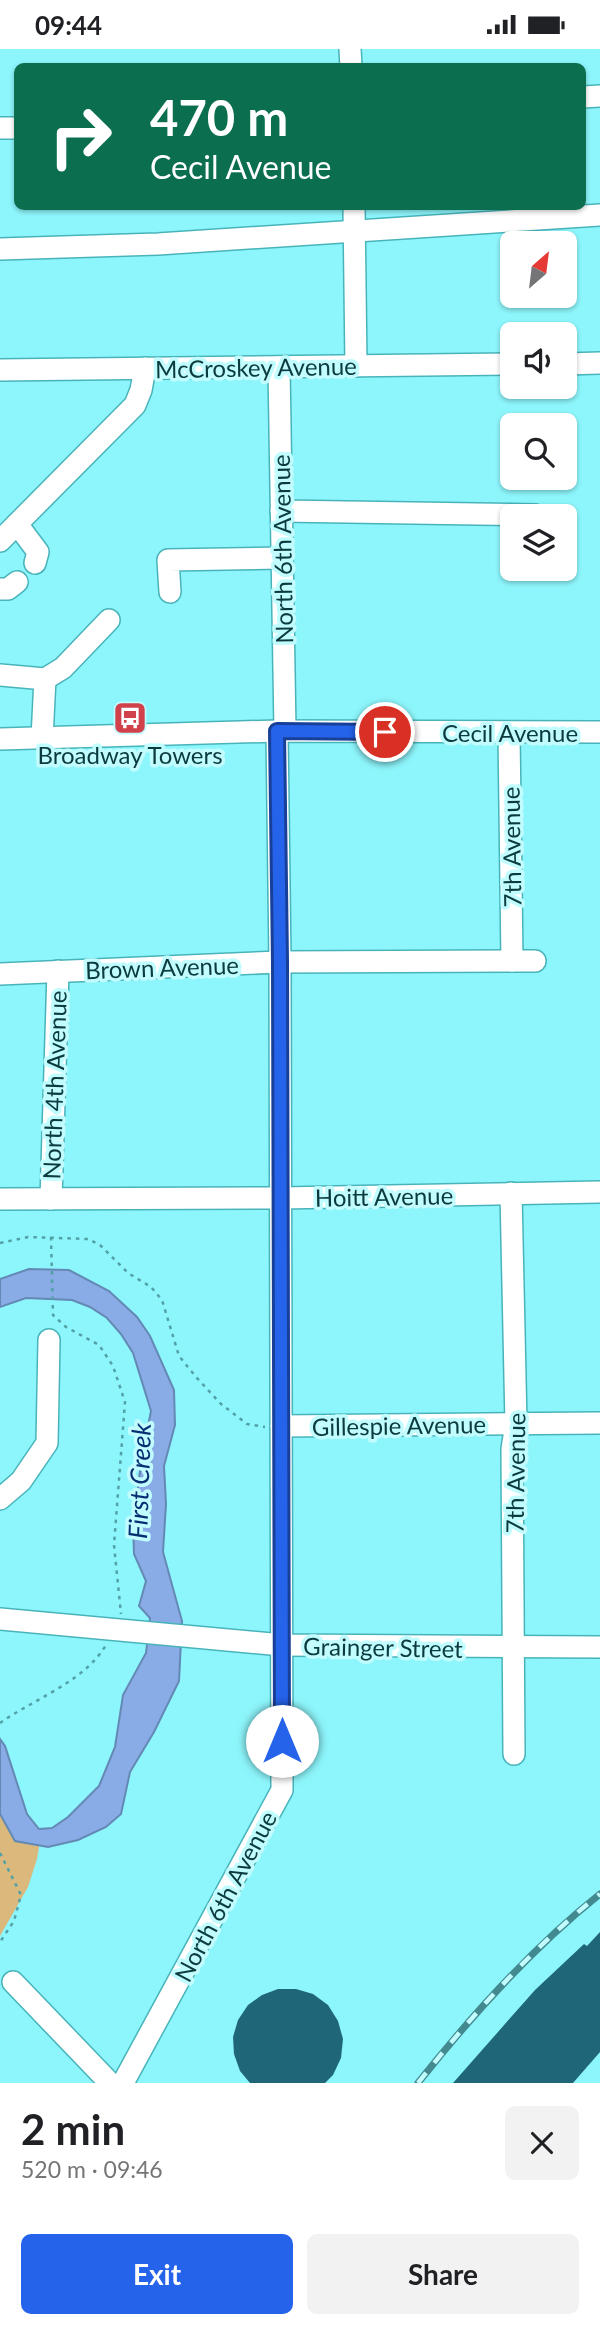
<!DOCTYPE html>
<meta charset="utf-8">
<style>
:root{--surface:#fff;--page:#f2f2f2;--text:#202124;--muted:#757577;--accent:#2563eb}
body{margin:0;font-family:Lato,sans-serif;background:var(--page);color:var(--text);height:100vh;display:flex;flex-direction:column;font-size:26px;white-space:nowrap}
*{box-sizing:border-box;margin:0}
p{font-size:23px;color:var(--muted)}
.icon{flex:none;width:38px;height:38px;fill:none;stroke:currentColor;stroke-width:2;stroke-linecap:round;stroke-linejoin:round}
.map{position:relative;height:2034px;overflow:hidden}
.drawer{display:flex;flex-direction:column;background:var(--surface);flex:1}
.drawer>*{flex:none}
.banner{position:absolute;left:14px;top:14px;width:572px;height:147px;border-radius:10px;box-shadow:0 2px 5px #0004;background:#0b6e4f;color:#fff;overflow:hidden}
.needle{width:46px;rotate:28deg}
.controls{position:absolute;left:500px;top:182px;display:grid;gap:14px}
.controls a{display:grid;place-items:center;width:77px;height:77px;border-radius:10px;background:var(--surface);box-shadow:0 2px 5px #0004;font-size:35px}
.pin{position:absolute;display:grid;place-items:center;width:60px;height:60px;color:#fff;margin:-30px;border:4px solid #fff;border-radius:50%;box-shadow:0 2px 7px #0007}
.me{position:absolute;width:77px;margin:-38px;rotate:0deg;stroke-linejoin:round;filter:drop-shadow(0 0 5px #0008)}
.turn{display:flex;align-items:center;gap:24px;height:147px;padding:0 21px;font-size:32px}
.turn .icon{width:91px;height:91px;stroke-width:2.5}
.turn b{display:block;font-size:49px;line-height:60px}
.round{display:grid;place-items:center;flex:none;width:74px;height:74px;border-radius:10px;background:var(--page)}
.summary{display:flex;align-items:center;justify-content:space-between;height:119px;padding:0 21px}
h1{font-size:42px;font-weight:700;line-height:52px}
.action{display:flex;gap:14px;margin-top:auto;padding:14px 21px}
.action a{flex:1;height:80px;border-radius:10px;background:var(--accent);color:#fff;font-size:28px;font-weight:700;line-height:80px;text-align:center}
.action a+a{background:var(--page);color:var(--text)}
.status{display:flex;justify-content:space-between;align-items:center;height:49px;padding:0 35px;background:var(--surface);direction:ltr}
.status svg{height:19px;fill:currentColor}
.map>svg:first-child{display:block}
</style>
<div class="status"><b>09:44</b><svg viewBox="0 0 49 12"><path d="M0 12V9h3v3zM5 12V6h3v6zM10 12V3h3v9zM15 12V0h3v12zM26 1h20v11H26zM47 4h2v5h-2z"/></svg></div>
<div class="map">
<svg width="600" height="2034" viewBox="0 0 600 2034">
<rect width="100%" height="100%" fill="#8df6fc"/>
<!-- green -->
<polygon fill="#dbb87b" points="0,1700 15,1743 40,1792 37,1810 28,1838 0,1887"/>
<!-- water -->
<polygon fill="#89abe6" stroke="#6389b4" stroke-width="2" points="29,1220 69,1221 109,1242 137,1268 150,1287 174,1341 175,1376 164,1417 166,1455 163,1503 182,1572 179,1632 154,1683 130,1723 121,1765 106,1778 78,1791 48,1798 15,1792 0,1765 0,1690 5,1697 27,1765 39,1780 52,1779 68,1768 99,1737 115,1698 123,1646 146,1604 150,1569 139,1557 146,1532 134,1505 133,1476 142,1407 151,1362 133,1304 121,1285 107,1269 90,1258 72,1251 26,1249 0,1258 0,1230"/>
<!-- building -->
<g fill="#1f6679">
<polygon points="600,1883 600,2003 573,2034 453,2034 535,1941 584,1895 587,1897"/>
<polygon points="278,1940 296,1940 313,1945 328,1956 338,1972 343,1990 341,2009 333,2026 325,2034 250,2034 240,2022 234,2005 233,1988 238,1971 248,1956 262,1946"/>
</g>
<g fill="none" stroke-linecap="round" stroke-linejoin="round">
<defs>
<g id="minor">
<polyline points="350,0 351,18"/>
<polyline points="583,48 600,47"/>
<polyline points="0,79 18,79"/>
<polyline points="354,158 356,317"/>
<polyline points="0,200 158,195 600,166"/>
<polyline points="565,315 600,314"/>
<polyline points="279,318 285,682"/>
<polyline points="0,321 513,315"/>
<polyline points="281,462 535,466"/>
<polyline points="17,475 38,503 35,514"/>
<polyline points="0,492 135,356 141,341 145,319"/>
<polyline points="0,540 8,540 17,533"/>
<polyline points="170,543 168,511 282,509"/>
<polyline points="0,626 45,630 42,689"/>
<polyline points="45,630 63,619 109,571"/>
<polyline points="509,684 512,912"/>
<polyline points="0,690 277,682 600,683"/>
<polyline points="0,925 280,913 535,912"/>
<polyline points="511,1144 516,1375 512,1400 514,1705"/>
<polyline points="0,1150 281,1149 600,1143"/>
<polyline points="51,1150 58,922"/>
<polyline points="281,1377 600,1374"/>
<polyline points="0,1450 21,1432 47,1394 49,1291"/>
<polyline points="0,1570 282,1596 600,1598"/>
<polyline points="13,1933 110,2034"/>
<polyline points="123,2034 282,1741 280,913 277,682"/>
</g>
</defs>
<!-- minor casing -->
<use href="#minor" stroke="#48b4ba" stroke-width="24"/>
<!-- path -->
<g stroke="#52a1a6" stroke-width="2.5" stroke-dasharray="3.5 5" stroke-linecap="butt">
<polyline points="51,1188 53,1266 66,1278 99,1296 113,1317 125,1353 114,1496 121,1565"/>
<polyline points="0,1194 28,1188 88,1190 100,1196 128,1224 151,1238 162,1251 179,1307 196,1328 221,1355 247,1375 265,1378"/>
<path d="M 0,1674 C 34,1650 84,1633 106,1596"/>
<polyline points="0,1804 21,1846 14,1872 0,1893"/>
</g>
<!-- minor -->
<use href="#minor" stroke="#fff" stroke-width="21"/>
<defs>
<path id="rail" d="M 418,2034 C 472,1966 532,1899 600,1845"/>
</defs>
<!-- rail casing -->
<use href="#rail" stroke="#428a8f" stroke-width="7"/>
<!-- rail -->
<use href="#rail" stroke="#c1fcff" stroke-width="4.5" stroke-dasharray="13" stroke-linecap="butt"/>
</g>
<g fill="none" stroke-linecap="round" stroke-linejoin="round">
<defs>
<polyline id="route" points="282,1692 280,913 277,682 385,683"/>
</defs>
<!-- route casing -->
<use href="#route" stroke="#184099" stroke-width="18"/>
<!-- route -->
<use href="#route" stroke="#2563eb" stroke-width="12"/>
</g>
<!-- icons -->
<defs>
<symbol id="bus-square" viewBox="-11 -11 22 22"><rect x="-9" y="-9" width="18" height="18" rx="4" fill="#d1414b" stroke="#c1fcff"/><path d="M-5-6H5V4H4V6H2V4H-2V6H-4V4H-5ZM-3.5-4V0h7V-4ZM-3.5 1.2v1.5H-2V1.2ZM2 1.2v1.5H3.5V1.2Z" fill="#fff"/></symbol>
</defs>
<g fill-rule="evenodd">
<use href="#bus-square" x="111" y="650" width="38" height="38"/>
</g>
<g text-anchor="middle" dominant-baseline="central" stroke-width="7" stroke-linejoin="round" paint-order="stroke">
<!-- street labels -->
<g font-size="24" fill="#0b3b3e" stroke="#c1fcff">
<text transform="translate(256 318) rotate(-1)">McCroskey Avenue</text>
<text transform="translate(282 500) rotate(-91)">North 6th Avenue</text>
<text x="510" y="683">Cecil Avenue</text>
<text transform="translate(511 798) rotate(-91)">7th Avenue</text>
<text transform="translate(162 918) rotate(-2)">Brown Avenue</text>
<text transform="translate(54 1036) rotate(-88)">North 4th Avenue</text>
<text transform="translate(384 1147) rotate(-1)">Hoitt Avenue</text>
<text transform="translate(399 1376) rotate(-1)">Gillespie Avenue</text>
<text transform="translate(515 1424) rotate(-89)">7th Avenue</text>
<text transform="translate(383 1598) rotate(1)">Grainger Street</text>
<text transform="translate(225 1847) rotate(-62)">North 6th Avenue</text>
</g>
<!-- poi labels -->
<g font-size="24" fill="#0b3b3e" stroke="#c1fcff">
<text x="130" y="705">Broadway Towers</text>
</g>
<!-- water labels -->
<g font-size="26" font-style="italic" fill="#082f72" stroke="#c1fcff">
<text transform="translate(139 1432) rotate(-88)">First Creek</text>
</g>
</g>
</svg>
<div class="controls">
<a><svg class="needle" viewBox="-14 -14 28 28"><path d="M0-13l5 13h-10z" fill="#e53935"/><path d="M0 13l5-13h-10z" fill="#757577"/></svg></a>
<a><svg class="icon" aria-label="sound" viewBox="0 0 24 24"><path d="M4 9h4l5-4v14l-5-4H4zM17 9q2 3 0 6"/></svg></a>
<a><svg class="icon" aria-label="search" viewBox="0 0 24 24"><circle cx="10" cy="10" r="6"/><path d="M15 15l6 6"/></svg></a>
<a><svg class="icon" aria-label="layers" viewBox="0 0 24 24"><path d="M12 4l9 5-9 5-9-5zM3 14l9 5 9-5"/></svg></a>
</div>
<div class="pin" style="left:385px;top:683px;background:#d93025"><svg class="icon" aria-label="arrive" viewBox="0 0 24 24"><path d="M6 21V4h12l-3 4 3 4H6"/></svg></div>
<svg class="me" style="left:282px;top:1692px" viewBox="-20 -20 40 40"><circle r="19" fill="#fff"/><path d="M0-13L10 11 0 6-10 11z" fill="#2563eb"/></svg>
<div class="banner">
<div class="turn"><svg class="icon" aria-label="right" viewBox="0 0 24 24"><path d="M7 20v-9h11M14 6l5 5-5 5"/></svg><div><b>470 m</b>Cecil Avenue</div></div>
</div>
</div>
<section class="drawer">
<div class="summary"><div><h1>2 min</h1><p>520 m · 09:46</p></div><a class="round"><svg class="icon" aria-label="close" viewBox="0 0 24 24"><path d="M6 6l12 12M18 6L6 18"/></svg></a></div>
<div class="action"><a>Exit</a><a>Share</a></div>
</section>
